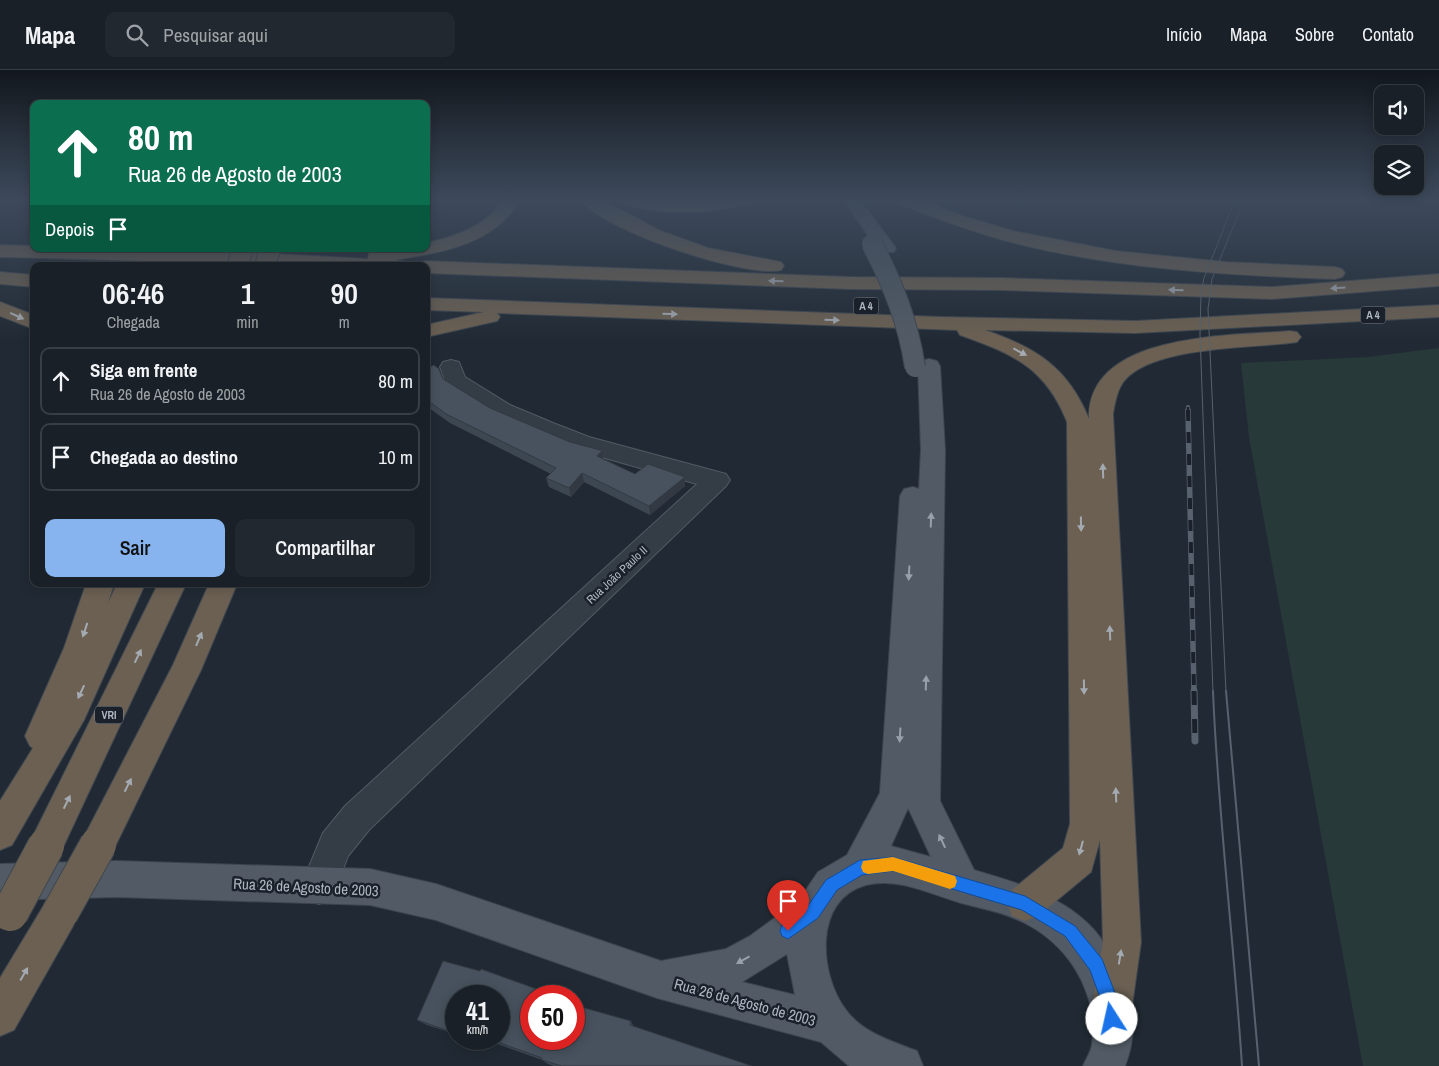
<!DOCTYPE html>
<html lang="pt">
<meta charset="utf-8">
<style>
:root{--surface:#192027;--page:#22282f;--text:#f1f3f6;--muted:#9fa3a7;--line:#373e44;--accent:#87b4ee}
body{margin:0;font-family:"Archivo Narrow",sans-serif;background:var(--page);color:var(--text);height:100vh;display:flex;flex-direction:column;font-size:19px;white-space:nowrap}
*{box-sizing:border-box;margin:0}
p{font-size:16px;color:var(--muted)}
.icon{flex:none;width:28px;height:28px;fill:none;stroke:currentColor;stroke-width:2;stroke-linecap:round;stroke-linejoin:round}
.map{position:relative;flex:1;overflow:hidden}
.side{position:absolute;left:30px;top:192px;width:400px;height:325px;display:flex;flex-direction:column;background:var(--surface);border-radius:10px;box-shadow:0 2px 12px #0003,0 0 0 1px var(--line)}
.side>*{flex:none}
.banner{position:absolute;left:30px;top:30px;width:400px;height:152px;border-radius:10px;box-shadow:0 2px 12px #0003,0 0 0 1px var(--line);background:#0b6e4f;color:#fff;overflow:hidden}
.controls{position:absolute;left:1374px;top:15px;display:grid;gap:10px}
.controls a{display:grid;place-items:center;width:50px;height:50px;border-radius:10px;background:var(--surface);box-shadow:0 2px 12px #0003,0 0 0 1px var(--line);font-size:25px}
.speed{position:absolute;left:445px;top:915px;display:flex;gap:10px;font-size:25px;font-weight:700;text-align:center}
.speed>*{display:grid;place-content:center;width:65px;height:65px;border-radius:50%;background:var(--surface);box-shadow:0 2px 12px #0003,0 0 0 1px var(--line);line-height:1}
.speed small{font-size:12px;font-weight:400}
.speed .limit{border:8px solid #d22;background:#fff;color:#111}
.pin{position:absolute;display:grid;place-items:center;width:42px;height:42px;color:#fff;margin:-51px -21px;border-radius:50% 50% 50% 0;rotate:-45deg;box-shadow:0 0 5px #0007}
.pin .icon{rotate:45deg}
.me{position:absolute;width:55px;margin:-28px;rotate:350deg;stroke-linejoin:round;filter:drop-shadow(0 0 4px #0008)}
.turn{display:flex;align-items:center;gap:18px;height:105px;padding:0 15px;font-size:22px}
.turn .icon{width:65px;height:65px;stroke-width:2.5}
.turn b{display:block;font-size:35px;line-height:42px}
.then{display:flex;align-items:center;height:48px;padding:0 15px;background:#0003;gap:10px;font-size:19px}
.eta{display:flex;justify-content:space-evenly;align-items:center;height:85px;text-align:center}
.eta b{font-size:30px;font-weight:600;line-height:35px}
.primary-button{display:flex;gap:10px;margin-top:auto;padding:10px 15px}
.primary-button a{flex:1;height:58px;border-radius:10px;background:var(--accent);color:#111;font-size:20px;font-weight:600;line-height:58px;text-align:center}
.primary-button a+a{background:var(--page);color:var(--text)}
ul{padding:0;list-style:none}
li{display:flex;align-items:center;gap:15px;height:68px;margin:0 10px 8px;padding:0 5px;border:2px solid var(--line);border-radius:10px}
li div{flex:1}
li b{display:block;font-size:19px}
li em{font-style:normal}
header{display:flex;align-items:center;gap:30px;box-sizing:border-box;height:70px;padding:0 25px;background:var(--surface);border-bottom:1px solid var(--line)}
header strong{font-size:24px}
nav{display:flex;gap:28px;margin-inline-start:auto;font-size:18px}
.search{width:350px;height:45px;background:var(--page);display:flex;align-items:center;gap:12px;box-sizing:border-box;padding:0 18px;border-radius:10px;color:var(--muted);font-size:19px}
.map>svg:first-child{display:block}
</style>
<header>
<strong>Mapa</strong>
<div class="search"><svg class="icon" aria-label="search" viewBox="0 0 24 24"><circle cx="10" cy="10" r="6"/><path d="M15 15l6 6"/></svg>Pesquisar aqui</div>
<nav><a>Início</a><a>Mapa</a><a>Sobre</a><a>Contato</a></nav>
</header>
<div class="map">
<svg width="1439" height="996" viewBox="0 0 1439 996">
<rect width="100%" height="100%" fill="#212a34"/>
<!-- green -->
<polygon fill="#273a39" points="1439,278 1439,996 1363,996 1249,367 1241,293 1368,287"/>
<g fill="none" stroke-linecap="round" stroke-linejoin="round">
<defs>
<polygon id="minor" points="451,290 459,292 465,307 510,335 553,353 589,367 726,404 730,410 726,416 369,760 348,786 332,829 319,834 306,829 301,816 323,763 345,736 697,414 573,379 494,345 447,316 440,297 443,292"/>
<g id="major">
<polygon points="843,130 860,130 896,178 894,182 880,182"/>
<path d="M 929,289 L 937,291 L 940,296 L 945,380 L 940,731 L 974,800 C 1025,815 1084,832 1110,883 C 1115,892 1118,902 1122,911 C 1134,942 1137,965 1125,996 L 1083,996 C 1086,989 1091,982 1092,975 C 1099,920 1066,870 1016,849 C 999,841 979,838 961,833 C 930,824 899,807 866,815 C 813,829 819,905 846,940 C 863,963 891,971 917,981 L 923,996 L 849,996 L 821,972 L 657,928 L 436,850 L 370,835 L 117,827 L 0,830 L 0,794 L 117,791 L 370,799 L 436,814 L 661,891 L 726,879 L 750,866 L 799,830 L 818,802 L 847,785 L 880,723 L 900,426 L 904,419 L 913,417 L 919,419 L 921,380 L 918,296 L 921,291 ZM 908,738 L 911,744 L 931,787 L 891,776 ZM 787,884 L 795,925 L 742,912 Z"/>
</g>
<g id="highway">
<path d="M 503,130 L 520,130 C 494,175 442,182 395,190 L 406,192 L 408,196 C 272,196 136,190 0,187 L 0,175 L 34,176 L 34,179 L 189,179 L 368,189 L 369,183 L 376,181 L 426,179 L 426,173 C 455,167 487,156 503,130 Z"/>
<path d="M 581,130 L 602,130 L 661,161 L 708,178 L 781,192 L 784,196 L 781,200 C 747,209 601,160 581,130 Z"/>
<path d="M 621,130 L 686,133 L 751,130 L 749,134 C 706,144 666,146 623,134 Z"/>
<path d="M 897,130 L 922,130 L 963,146 L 1013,161 L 1116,181 L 1226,192 L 1335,197 L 1342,199 L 1345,203 L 1342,207 L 1335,209 C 1224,205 1111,199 1003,170 C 967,160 933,147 899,134 Z"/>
<polygon points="426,191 850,207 1000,208 1272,217 1439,204 1439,216 1272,229 1000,220 850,219 426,203 426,196 417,196 419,193"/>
<polygon points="0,202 34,205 34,217 0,214"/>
<path d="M 426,228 L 941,247 L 1135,251 L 1439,235 L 1439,247 L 1135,263 L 985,260 C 1037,278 1068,298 1089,349 C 1087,262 1231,266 1290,261 L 1297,262 L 1301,267 L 1297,272 L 1290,273 C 1247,278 1152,277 1124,311 C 1117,320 1115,333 1113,344 L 1141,872 L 1132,936 L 1126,950 L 1112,956 L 1098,950 L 1092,936 L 1103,872 L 1100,770 L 1091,802 L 1038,846 L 1025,851 L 1012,846 L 1007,833 L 1012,820 L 1063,778 L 1070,754 L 1067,352 C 1045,297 1013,284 960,265 L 957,260 L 497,243 L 500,247 L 497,251 L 426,267 L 426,255 L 484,242 L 426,240 Z"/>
<polygon points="0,232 34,245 34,259 0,246"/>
<polygon points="86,514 114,514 108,533 117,514 145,514 84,650 12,775 0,780 0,731 33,678 30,676 25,666 64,578"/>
<polygon points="158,514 186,514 58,788 46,794 34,788 28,776 34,764"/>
<polygon points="209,514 237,514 201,600 110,787 98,793 86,787 80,775 86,763 173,595"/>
<polygon points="60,825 73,830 78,843 73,856 14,960 0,966 0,908 47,830"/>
</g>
</defs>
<!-- minor casing -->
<use href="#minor" stroke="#525a63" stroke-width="2"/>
<!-- major casing -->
<use href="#major" stroke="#3e454f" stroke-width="2"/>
<!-- highway casing -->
<use href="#highway" stroke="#3f4750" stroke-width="2"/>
<!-- minor -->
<use href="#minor" fill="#343c45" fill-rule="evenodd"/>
<!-- major -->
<use href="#major" fill="#525b65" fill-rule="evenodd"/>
<!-- highway -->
<use href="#highway" fill="#6b6052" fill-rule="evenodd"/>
<!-- tram-far1 -->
<g stroke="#58626e" stroke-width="1">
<polyline points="0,133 7,130"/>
<polyline points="1213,622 1200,264 1201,223 1204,208 1235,130"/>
<polyline points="1226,622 1208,239 1212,209 1244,130"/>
</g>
<!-- tram -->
<g stroke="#58626e" stroke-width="2">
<path d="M 1213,621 C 1218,746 1234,871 1242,996"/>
<polyline points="1226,621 1259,996"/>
</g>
<defs>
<polyline id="rail-far2" points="1188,337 1188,342"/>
<polyline id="rail-far1" points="1188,340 1194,622"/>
<polyline id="rail" points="1194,621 1195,671"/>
</defs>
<!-- rail-far2 casing -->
<use href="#rail-far2" stroke="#58626e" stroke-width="4"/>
<!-- rail-far1 casing -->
<use href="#rail-far1" stroke="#58626e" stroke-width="5.5"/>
<!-- rail casing -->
<use href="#rail" stroke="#58626e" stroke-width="7"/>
<!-- rail-far2 -->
<use href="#rail-far2" stroke="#1a212a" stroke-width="2.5" stroke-dasharray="8" stroke-linecap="butt"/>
<!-- rail-far1 -->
<use href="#rail-far1" stroke="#1a212a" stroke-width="4" stroke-dasharray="11" stroke-linecap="butt"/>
<!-- rail -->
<use href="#rail" stroke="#1a212a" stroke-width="5" stroke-dasharray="14" stroke-linecap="butt"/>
<defs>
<path id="major-bridge" d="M 872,174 C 893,214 908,252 915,297"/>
<g id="highway-bridge-far1">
<polyline points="237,196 243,179"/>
<polyline points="265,196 270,179"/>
</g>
<g id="highway-bridge">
<polyline points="10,843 46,776"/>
<polyline points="60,843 98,775"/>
</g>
</defs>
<!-- major-bridge casing -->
<use href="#major-bridge" stroke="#3e454f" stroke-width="22" stroke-linecap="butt"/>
<!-- highway-bridge-far1 casing -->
<use href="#highway-bridge-far1" stroke="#3f4750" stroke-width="22" stroke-linecap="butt"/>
<!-- highway-bridge casing -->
<use href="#highway-bridge" stroke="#3f4750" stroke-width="38" stroke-linecap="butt"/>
<!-- major-bridge -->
<use href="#major-bridge" stroke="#525b65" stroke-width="20"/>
<!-- highway-bridge-far1 -->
<use href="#highway-bridge-far1" stroke="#6b6052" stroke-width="20"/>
<!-- highway-bridge -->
<use href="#highway-bridge" stroke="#6b6052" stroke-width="36"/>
</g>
<!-- wall -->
<g fill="#3d4751">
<polygon points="426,299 490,338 635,404 685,407 685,416 650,445 584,412 571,427 549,417 546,408 551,404 450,353 426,336"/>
<polygon points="443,891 480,901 481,899 556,926 531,926 531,969 574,969 574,935 631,951 634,957 752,996 554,996 548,994 542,990 484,969 499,969 499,926 456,926 456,962 455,964 427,955 417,950"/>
</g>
<!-- shaded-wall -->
<g fill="#323942">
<polygon points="602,381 603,390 597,386"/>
<polygon points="582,403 584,412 571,427 569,418"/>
<polygon points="685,407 685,416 650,445 649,436"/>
<polygon points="449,954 456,958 455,964 446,960"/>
</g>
<!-- building -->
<g fill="#47525e" stroke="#323942">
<polygon points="434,295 439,299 443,309 490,338 570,372 600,380 602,381 597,386 635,404 648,394 685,407 649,436 582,403 569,418 546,408 556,398 446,344 426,329 426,299"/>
<polygon points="443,891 480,901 481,899 556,926 531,926 531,969 574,969 574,935 631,951 630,955 752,996 562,996 542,990 542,988 489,969 499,969 499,926 456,926 456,957 449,954 446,960 417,950"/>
</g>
<!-- one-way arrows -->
<defs><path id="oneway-solid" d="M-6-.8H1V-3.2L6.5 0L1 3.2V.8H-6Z" transform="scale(1.25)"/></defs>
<g fill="#a4aab1">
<use href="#oneway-solid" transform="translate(776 211) rotate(-178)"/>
<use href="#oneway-solid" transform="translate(1338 218) rotate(176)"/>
<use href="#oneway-solid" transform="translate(1176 220) rotate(-178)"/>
<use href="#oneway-solid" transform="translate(670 244) rotate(2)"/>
<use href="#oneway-solid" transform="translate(17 246) rotate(24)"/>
<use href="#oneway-solid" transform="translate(832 250) rotate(2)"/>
<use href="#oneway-solid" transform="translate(1020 282) rotate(28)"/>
<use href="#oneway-solid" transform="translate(1103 401) rotate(-92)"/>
<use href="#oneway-solid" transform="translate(1081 454) rotate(89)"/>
<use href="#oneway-solid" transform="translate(85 560) rotate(108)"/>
<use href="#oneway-solid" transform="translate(1110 563) rotate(-92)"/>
<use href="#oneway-solid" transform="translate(199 569) rotate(-67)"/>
<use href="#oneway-solid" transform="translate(138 586) rotate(-64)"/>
<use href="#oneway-solid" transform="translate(1084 617) rotate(89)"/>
<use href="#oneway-solid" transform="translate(81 622) rotate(115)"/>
<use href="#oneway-solid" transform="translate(128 715) rotate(-63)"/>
<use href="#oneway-solid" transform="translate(1116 725) rotate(-92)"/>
<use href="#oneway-solid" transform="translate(67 732) rotate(-64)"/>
<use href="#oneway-solid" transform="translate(1081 778) rotate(105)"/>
<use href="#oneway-solid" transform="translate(1120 887) rotate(-81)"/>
<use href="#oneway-solid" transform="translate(24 904) rotate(-60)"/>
</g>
<g fill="#97a0ab">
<use href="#oneway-solid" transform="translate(931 450) rotate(-88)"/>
<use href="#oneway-solid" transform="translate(909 503) rotate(93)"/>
<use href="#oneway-solid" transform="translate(926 613) rotate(-88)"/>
<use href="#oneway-solid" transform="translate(900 665) rotate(93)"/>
<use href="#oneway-solid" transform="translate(942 771) rotate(-115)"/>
<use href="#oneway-solid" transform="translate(743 890) rotate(151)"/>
</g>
<!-- sky -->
<linearGradient id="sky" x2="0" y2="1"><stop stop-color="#12171d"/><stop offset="0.48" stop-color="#3d4a5c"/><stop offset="1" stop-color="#3d4a5c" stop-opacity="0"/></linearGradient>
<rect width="1439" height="270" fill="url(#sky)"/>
<!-- route -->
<polygon fill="#1a73e8" stroke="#114b97" points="893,787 1025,826 1075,856 1102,889 1120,936 1118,955 1112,958 1106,955 1103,936 1090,900 1065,866 1022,840 893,801 862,805 837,820 818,848 788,869 782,866 780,861 782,855 807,837 826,810 860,790"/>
<!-- slow -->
<polygon fill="#f59e0b" points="893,787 955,806 957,811 955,817 950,819 893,801 868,804 863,802 861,797 863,791"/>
<g text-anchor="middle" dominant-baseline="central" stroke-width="5" stroke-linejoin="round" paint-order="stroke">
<!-- shield labels -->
<g fill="#1a212a" stroke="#828a94" stroke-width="1">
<rect x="853.5" y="227.5" width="25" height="17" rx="4"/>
<rect x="1360.5" y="236.5" width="25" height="17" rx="4"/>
<rect x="95" y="636.5" width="28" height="17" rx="4"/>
</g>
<g font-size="11" font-weight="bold" fill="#aeb7c2">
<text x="866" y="236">A 4</text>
<text x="1373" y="245">A 4</text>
<text x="109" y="645">VRI</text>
</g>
<!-- street labels -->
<g font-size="12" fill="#aeb7c2" stroke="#1a212a">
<text transform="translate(617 505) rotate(-43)">Rua João Paulo II</text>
</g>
<!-- near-street labels -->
<g font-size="15" fill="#aeb7c2" stroke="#1a212a">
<text transform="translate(306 817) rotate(3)">Rua 26 de Agosto de 2003</text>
<text transform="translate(745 932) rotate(15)">Rua 26 de Agosto de 2003</text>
</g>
</g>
</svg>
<div class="controls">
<a><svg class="icon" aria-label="sound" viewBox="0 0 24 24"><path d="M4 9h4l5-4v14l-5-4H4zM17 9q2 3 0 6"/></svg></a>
<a><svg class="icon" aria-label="layers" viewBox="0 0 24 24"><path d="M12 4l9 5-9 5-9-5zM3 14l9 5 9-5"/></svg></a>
</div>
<div class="speed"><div>41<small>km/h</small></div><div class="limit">50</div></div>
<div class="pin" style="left:788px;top:861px;background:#d93025"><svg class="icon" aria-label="arrive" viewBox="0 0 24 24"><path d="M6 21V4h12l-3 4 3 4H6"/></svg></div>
<svg class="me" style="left:1112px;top:949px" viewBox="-20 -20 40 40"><circle r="19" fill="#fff"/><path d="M0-13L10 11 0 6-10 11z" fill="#1a73e8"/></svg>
<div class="banner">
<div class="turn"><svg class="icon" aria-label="ahead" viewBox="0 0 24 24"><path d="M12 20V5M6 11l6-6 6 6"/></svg><div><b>80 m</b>Rua 26 de Agosto de 2003</div></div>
<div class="then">Depois<svg class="icon" aria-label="arrive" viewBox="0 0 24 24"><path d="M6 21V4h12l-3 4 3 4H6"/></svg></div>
</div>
<section class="side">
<div class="eta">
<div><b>06:46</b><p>Chegada</p></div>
<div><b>1</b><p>min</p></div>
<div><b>90</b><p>m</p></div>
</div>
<ul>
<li><svg class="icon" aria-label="ahead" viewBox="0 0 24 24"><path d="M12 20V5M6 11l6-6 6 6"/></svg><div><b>Siga em frente</b><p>Rua 26 de Agosto de 2003</p></div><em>80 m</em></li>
<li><svg class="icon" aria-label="arrive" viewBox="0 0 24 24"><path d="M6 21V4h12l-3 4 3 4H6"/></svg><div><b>Chegada ao destino</b></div><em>10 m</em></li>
</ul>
<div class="primary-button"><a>Sair</a><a>Compartilhar</a></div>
</section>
</div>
